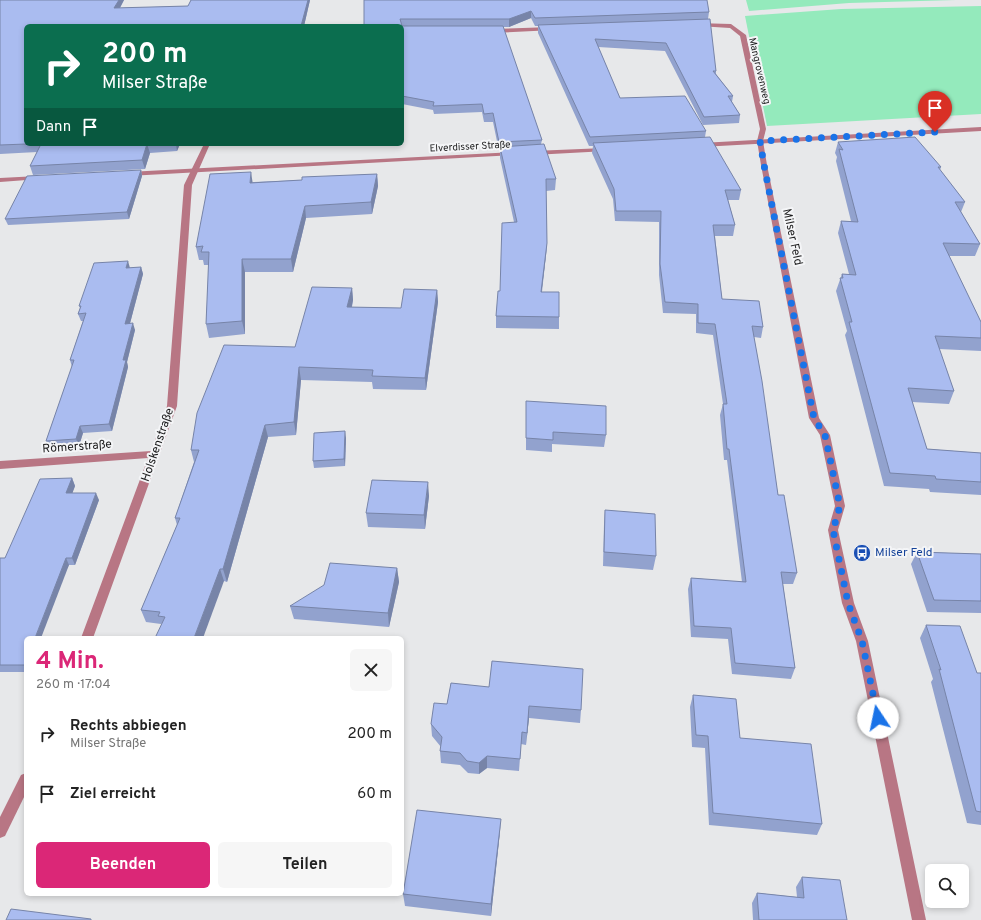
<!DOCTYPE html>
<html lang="de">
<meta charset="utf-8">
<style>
:root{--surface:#fff;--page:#f6f6f6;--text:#222;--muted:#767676;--accent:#db2777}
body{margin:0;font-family:Overpass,sans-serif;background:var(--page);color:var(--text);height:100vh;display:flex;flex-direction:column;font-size:15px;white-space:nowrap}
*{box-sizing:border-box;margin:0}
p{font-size:13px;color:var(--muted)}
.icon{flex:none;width:22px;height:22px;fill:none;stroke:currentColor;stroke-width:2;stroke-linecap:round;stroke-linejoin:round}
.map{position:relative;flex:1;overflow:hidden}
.panel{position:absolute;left:24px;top:636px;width:380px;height:260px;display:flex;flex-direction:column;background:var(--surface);border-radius:6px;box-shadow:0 2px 6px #0003}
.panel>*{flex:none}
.guide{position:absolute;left:24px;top:24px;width:380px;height:122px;border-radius:6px;box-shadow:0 2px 6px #0003;background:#0b6e4f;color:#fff;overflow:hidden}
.fabs{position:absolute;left:925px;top:864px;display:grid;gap:8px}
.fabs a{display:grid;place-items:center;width:44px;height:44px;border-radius:6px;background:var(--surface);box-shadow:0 2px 6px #0003;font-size:20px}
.pin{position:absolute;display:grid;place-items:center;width:34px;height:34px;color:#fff;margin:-41px -17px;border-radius:50% 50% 50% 0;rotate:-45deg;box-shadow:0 0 4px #0007}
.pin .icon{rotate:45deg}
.me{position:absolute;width:44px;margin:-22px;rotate:349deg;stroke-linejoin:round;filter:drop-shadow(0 0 3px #0008)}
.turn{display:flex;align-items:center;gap:14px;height:84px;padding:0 12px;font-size:18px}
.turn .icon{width:52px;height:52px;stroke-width:2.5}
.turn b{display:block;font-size:28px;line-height:34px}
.then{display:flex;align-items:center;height:38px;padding:0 12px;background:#0003;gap:8px;font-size:15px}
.round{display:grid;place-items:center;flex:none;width:42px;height:42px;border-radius:6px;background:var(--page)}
.headline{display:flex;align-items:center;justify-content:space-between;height:68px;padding:0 12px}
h1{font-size:24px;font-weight:700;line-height:30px;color:var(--accent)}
.primary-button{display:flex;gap:8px;margin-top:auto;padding:8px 12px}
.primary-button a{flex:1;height:46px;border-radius:6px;background:var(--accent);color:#fff;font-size:16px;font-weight:700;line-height:46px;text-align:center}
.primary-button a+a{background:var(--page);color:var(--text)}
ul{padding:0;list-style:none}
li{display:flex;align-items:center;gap:12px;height:60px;padding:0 12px}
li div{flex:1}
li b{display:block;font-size:15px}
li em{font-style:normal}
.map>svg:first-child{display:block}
</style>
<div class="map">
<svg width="981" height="920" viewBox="0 0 981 920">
<rect width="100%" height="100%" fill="#e7e8ea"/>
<!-- green -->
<g fill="#94eabc">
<polygon points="746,0 956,0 849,3 749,11"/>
<polygon points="981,6 981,114 767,126 745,16 841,9"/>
</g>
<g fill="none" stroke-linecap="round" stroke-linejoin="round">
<!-- minor -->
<g fill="#b87684" fill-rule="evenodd">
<polygon points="696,23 731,24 746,35 766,129 763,141 767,165 819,418 830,435 845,506 838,530 854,603 868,641 926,920 912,920 856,641 842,603 828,530 835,506 820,435 809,418 761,165 757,141 760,129 740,36 730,28 698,26 695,24"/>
<polygon points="552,27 554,28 554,30 492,33 489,31 492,29"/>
<polygon points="204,144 210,144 192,185 177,406 93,638 81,638 148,458 0,469 0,461 151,451 167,406 184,185"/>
<polygon points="26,773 26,793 5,836 0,838 0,817 21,775"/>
</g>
<!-- tertiary -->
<g fill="#b87684" fill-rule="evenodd">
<polygon points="981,127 981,131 701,147 698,145 701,143"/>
<polygon points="605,148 608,150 607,151 533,155 530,153 533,151"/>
<polygon points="513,152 516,154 515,155 128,176 125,174 128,172"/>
<polygon points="38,176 42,178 40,179 0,182 0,178"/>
</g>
</g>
<!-- wall -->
<g fill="#92a2ce">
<polygon points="0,0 124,0 120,8 188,6 191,0 310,0 304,26 26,144 180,144 177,151 150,153 145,169 33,175 30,166 37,152 0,154"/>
<polygon points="364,0 709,12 708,19 716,71 716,74 733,96 732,102 740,115 739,123 703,125 665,51 598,47 620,98 706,131 705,137 741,190 739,200 728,200 735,225 733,236 715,236 722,299 763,327 761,338 754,337 778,495 797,573 793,584 783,584 795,668 791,679 732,674 728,639 691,637 688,589 691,578 742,582 727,460 724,460 720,415 723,404 713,335 696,333 696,314 663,313 659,275 659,222 615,221 613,199 592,153 593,146 589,146 538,33 538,26 535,26 531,18 509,27 503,27 542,140 541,144 556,179 555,190 546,191 547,243 546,255 542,292 559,317 559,329 496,328 496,316 514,222 500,158 500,150 499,151 493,122 484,122 482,112 434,114 433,110 402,104 402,26"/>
<polygon points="838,142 941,167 940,170 965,202 961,212 980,244 975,256 949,256 981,322 981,351 939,349 954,391 949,404 912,402 927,449 981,453 981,495 930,492 929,489 884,486 845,335 847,331 836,291 842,274 849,274 838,233 841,221 851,221 836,161 837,157 835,153"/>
<polygon points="141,170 142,176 129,219 8,225 5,219"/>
<polygon points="377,174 378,186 372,214 306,218 293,272 245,272 245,334 209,338 206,324 209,265 204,265 203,260 199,260 196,247 253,182 302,180"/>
<polygon points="141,267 143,274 130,323 135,330 127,362 128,367 112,431 83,433 79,446 49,448 46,441 72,367 70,360 83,321 81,321 78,314 80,308 79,306 130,268"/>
<polygon points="352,288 353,300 352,307 401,308 437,290 438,302 426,390 373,389 372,382 301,380 296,435 268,437 227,582 224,581 161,624 146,622 141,610 177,525 175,518 194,462 191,450 295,347"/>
<polygon points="526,401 606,435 604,447 552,444 552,452 526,450"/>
<polygon points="346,438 345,466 314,468 313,461"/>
<polygon points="72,478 75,486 72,493 99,500 75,565 69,565 26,638 26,672 0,672 0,558 5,558"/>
<polygon points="429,496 425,529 368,527 366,513"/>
<polygon points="605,510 656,556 653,570 603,566 604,524"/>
<polygon points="917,552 981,554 981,613 927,612 911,564"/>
<polygon points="397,568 399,582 389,627 294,619 290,606"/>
<polygon points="926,625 977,673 981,673 981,825 967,823 931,682 933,679 920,638"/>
<polygon points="451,683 581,710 580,723 529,718 526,745 521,744 519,771 487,768 479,774 468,773 460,765 441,763 440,751 441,747 432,736 431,724 447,704"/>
<polygon points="693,695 740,738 822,824 817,835 709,825 705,748 692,747 690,707"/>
<polygon points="500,831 491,916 405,906 403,894"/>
<polygon points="802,877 847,920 753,920 752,903 757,893 797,897 796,887"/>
</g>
<!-- shaded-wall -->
<g fill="#7784a8">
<polygon points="119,0 124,0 116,15 114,8"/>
<polygon points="308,0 310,0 304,26 301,26"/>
<polygon points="531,11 531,18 509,27 509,19"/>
<polygon points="147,144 150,153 145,169 142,160"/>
<polygon points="176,144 180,144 177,151"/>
<polygon points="141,170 142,176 129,219 127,212"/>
<polygon points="251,172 253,185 250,183"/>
<polygon points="377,174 378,186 372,214 371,202"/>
<polygon points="305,206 306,218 293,272 291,259"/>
<polygon points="547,243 546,255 540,304 541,292"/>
<polygon points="242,259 245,272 245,334 242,321"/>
<polygon points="128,261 130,268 126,268"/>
<polygon points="141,267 143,274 128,331 125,324"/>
<polygon points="352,288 353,300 349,320 347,307"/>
<polygon points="437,290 438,302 426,390 425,378"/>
<polygon points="133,323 135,330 127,362 128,367 112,431 109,424 123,360"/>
<polygon points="299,367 301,380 296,435 294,422"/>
<polygon points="265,425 268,437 227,582 223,569"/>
<polygon points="80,426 83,433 79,446 76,439"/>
<polygon points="345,431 346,438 345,466 344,459"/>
<polygon points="72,478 75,486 70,500 66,493"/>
<polygon points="428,482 429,496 425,529 424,515"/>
<polygon points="96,493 99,500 75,565 72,558"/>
<polygon points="66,558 69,565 41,638 35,638"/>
<polygon points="397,568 399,582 389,627 388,613"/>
<polygon points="220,569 224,581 203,638 194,638"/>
<polygon points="529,706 529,718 526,745 527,733"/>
<polygon points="487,756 487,768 479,774 479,763"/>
<polygon points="501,819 500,831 491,916 491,904"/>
</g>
<!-- building -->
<g fill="#aabcf0" stroke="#7784a8">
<polygon points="0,0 119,0 114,8 188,6 191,0 308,0 301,26 26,26 26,144 0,145"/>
<polygon points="364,0 707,0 709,12 535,18 531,11 509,19 400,19 402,26 503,26 542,140 499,142 493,113 484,114 482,104 433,106 434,102 402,96 402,26 364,26"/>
<polygon points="710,19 716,71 713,71 733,96 728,96 740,115 704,117 666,43 595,39 620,98 685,96 706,131 590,137 538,25"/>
<polygon points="710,137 741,190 725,190 735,225 713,225 722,299 759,301 763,327 752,326 762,381 778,495 784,495 797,573 781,572 795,668 735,663 731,628 694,626 691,578 746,582 729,449 727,449 723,404 727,404 715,324 698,323 698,304 665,302 660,264 661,211 616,211 614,189 593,143"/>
<polygon points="915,137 941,167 938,167 965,202 955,202 980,244 943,243 981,322 981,338 935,336 954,391 908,388 927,449 981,453 981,482 936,479 935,476 890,473 849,322 852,322 840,278 843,278 842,274 856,275 841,221 858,222 839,149 843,150 838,142"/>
<polygon points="41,144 147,144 142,160 30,166"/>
<polygon points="544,144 556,179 546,179 547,243 541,292 559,292 559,317 496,316 498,291 500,291 502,223 517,222 500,147"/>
<polygon points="141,170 127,212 5,219 27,176"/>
<polygon points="251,172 250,183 302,180 302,177 377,174 371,202 305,206 291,259 242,259 242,321 206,324 209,252 201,252 203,246 196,247 210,174"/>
<polygon points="128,261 126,268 141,267 125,324 133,323 123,360 126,360 109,424 80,426 76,439 46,441 74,360 70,360 86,313 78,314 81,306 79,306 94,263"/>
<polygon points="312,287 352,288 347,307 401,308 404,289 437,290 425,378 372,376 373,370 299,367 294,422 265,425 223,569 220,569 194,638 155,638 165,617 158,616 160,612 141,610 180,518 175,518 199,450 191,450 197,413 224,345 295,347"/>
<polygon points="526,401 606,406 606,435 553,432 553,440 526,438"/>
<polygon points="345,431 344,459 313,461 314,433"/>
<polygon points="72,478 66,493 96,493 72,558 66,558 35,638 26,638 26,661 25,665 0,665 0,558 5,558 40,479"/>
<polygon points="372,480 428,482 424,515 366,513"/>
<polygon points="605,510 655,514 656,556 604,552"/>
<polygon points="917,552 981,554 981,601 934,600"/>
<polygon points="330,563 397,568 388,613 290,606 324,585"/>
<polygon points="926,625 960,626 977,673 981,673 981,812 976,811 939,669 941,670"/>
<polygon points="492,661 583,669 581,710 529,706 527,733 522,732 520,759 487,756 479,763 467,761 460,753 440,751 442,737 431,724 434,703 447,704 451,683 489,687"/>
<polygon points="693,695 736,699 740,738 811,744 822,824 713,813 708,736 696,735"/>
<polygon points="417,810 501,819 491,904 403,894"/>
<polygon points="802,877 840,880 847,920 759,920 757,893 804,898"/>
<polygon points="11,909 91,919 91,920 6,920"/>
</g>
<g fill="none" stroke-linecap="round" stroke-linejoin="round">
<!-- route -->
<polyline stroke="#1a73e8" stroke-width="7" stroke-dasharray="0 12.6" points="878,718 862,641 848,603 833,530 840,506 825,435 814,418 764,165 760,141 935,132"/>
</g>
<!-- icons -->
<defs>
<symbol id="bus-disc" viewBox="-11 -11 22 22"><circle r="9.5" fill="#1a4fb4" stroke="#f4f5f7"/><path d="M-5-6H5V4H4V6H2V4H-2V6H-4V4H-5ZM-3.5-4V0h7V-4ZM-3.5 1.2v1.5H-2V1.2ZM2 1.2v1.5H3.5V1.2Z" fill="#fff"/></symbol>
</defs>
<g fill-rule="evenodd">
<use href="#bus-disc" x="852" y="543" width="20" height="20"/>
</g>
<g text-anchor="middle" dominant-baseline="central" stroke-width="4" stroke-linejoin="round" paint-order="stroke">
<!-- far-street labels -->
<g font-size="10" fill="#1c1c1d" stroke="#f4f5f7">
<text transform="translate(759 71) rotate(77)">Mangrovenweg</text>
<text transform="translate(470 147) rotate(-3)">Elverdisser Straße</text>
</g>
<!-- street labels -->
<g font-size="12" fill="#1c1c1d" stroke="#f4f5f7">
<text transform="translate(792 237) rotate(78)">Milser Feld</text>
<text transform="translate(158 445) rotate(-71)">Holskenstraße</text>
<text transform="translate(77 447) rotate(-4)">Römerstraße</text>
</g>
<!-- transit labels -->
<g font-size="12" fill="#164399" stroke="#f4f5f7" text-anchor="start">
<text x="875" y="553">Milser Feld</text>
</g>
</g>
</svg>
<div class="fabs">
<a><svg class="icon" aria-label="search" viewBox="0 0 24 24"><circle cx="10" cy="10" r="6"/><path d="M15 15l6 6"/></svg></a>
</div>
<div class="pin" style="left:935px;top:132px;background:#d93025"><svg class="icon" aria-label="arrive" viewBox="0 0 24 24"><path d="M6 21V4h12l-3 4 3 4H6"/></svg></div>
<svg class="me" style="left:878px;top:718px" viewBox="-20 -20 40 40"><circle r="19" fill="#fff"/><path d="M0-13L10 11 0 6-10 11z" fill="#1a73e8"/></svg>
<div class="guide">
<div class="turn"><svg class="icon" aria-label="right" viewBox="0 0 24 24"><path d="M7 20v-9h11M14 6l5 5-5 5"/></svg><div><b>200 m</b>Milser Straße</div></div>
<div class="then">Dann<svg class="icon" aria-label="arrive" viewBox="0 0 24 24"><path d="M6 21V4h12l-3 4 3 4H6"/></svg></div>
</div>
<section class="panel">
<div class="headline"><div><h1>4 Min.</h1><p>260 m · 17:04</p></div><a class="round"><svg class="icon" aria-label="close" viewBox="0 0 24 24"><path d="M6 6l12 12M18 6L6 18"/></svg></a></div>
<ul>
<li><svg class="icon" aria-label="right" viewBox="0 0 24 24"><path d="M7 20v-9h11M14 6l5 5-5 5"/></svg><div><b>Rechts abbiegen</b><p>Milser Straße</p></div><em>200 m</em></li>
<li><svg class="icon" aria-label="arrive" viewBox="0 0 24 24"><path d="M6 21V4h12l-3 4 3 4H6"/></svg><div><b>Ziel erreicht</b></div><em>60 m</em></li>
</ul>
<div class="primary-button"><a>Beenden</a><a>Teilen</a></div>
</section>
</div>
